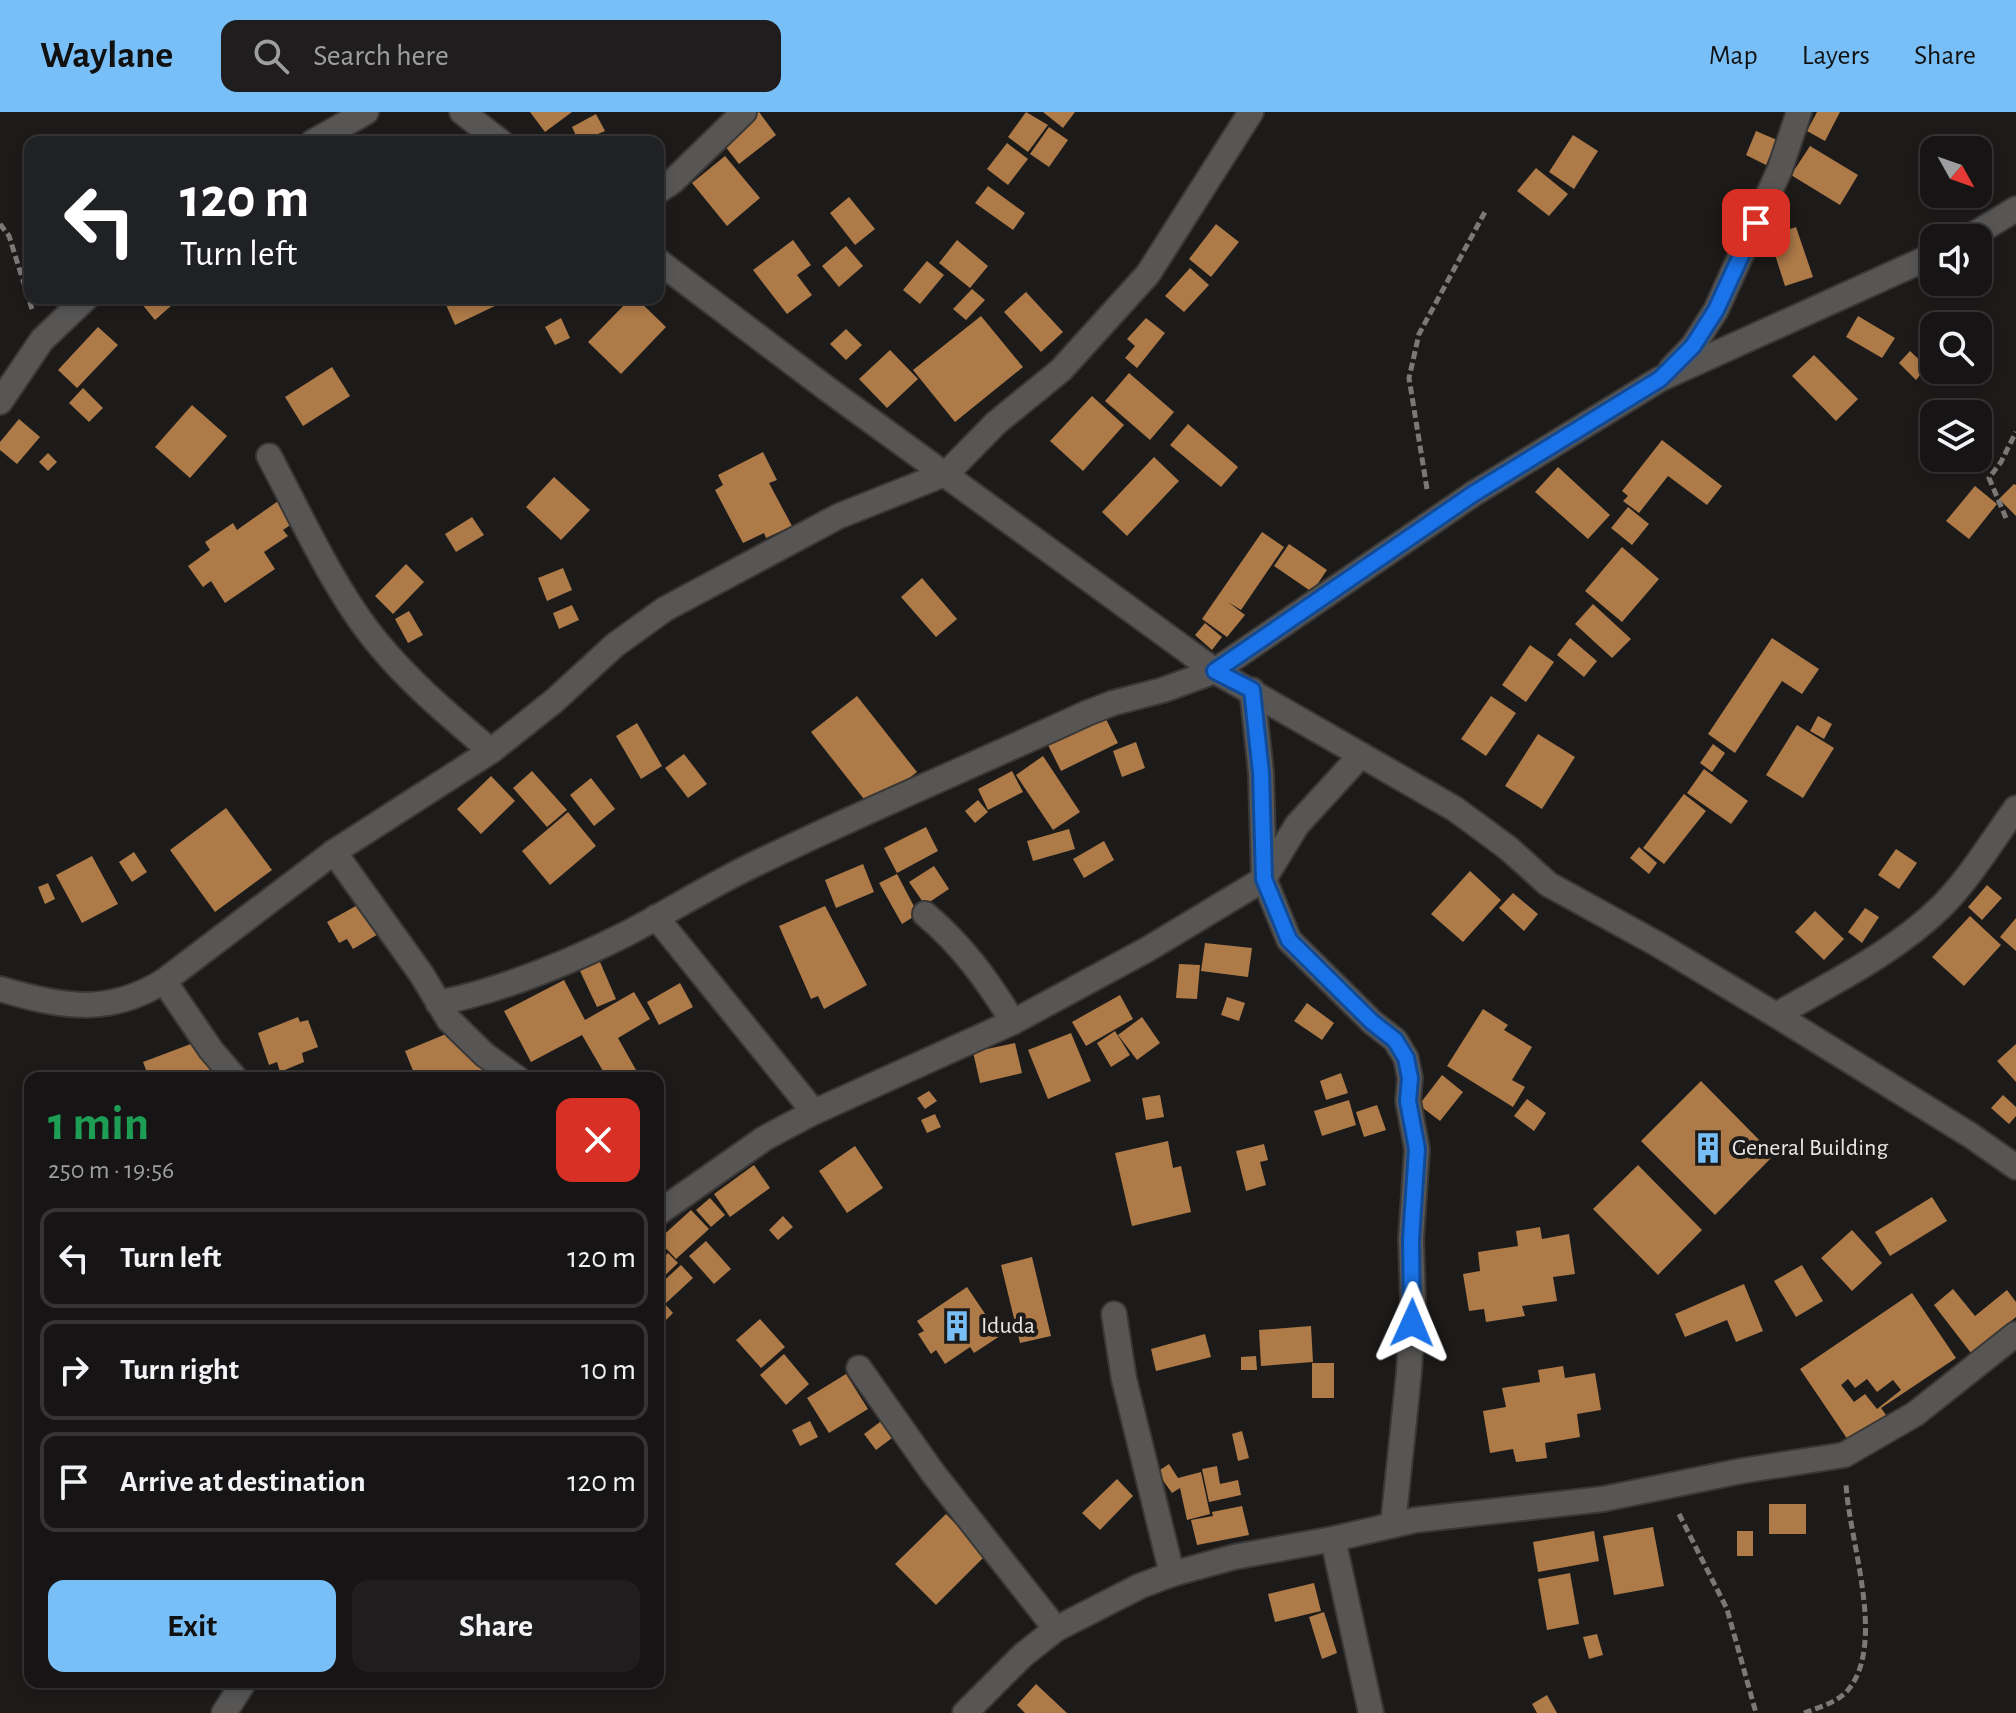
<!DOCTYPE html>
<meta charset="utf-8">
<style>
:root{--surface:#161414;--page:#1f1d1d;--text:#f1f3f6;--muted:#9e9ea0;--line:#353334;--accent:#78bff7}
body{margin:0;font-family:"Alegreya Sans",sans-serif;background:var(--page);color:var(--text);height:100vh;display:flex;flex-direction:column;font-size:30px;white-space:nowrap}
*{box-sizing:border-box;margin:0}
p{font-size:26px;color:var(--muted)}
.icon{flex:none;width:44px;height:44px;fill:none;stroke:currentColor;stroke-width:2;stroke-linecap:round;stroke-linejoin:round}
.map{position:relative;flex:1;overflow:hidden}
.details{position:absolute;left:24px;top:960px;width:640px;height:616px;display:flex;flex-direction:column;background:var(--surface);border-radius:16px;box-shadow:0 4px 12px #0003,0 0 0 2px var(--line)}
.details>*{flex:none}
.banner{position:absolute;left:24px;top:24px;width:640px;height:168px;border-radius:16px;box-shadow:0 4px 12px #0003,0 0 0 2px var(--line);background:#202124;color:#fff;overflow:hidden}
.needle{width:52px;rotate:130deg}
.buttons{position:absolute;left:1920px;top:24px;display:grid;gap:16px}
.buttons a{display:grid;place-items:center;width:72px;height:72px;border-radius:16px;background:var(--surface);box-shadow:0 4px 12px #0003,0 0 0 2px var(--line);font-size:40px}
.pin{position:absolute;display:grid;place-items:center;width:68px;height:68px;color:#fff;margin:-34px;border-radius:16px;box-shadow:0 4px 12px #0006}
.me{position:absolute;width:88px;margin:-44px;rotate:1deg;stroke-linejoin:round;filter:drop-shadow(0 0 6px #0008)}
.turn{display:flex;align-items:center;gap:28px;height:168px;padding:0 24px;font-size:36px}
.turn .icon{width:104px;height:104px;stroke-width:2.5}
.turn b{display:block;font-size:56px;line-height:68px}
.round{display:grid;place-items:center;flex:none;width:84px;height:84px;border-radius:16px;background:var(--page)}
.headline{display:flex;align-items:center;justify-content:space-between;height:136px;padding:0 24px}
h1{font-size:48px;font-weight:700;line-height:60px;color:#1e9e55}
.button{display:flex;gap:16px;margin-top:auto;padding:16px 24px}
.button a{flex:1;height:92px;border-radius:16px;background:var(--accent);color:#111;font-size:32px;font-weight:700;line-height:92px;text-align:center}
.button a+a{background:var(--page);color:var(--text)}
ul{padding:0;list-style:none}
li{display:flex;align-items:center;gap:24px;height:100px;margin:0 16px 12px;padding:0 8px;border:4px solid var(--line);border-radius:16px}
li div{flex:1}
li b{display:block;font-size:30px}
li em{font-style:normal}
header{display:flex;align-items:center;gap:48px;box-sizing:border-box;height:112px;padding:0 40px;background:var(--accent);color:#111}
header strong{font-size:38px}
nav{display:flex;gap:44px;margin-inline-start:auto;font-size:28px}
.search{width:560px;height:72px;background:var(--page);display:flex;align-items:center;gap:20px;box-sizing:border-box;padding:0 28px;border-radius:16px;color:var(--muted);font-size:30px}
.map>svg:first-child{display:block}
</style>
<header>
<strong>Waylane</strong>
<div class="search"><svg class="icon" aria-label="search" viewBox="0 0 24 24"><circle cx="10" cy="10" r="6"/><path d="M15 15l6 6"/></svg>Search here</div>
<nav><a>Map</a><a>Layers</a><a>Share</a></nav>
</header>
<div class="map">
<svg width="2016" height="1601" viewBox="0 0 2016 1601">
<rect width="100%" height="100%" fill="#1d1b1a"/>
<!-- building -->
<g fill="#ae7a48" fill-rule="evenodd">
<polygon points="530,0 572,0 545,20"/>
<polygon points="759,0 776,23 739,52 721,29"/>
<polygon points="1026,0 1048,13 1028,40 1008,25"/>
<polygon points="1043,0 1075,0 1063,16"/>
<polygon points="1817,0 1840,0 1825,29 1807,19"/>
<polygon points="596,2 605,19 579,30 572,15"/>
<polygon points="1049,15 1068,28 1049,55 1030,42"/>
<polygon points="1756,19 1777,28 1766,53 1746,43"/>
<polygon points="1573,23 1598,39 1574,77 1549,60"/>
<polygon points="1007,31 1028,47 1008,73 987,57"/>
<polygon points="1810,34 1858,63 1840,93 1791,63"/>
<polygon points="725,44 760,86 727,114 692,71"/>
<polygon points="1536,56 1568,82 1549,104 1517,79"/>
<polygon points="988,74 1025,101 1013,118 975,91"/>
<polygon points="849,85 875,117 855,133 830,101"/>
<polygon points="1216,112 1239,130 1211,165 1189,147"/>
<polygon points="1796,115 1813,165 1785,174 1769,124"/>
<polygon points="793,128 811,153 797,163 812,183 787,202 753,158"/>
<polygon points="957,128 988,154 970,176 939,151"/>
<polygon points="846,134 863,154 839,175 822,154"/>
<polygon points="927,149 944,163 920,192 903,178"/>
<polygon points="1190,156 1209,173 1184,200 1165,184"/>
<polygon points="972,177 985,188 966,208 953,197"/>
<polygon points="1026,180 1063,220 1041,240 1004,200"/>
<polygon points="137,186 180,186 155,208"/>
<polygon points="443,186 494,186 497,193 455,213"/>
<polygon points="631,186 636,186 666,215 621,262 588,230"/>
<polygon points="981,204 1023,255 955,310 913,258"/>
<polygon points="1858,204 1895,226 1882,246 1846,225"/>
<polygon points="561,206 570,226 555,233 545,215"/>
<polygon points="1146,206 1165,221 1137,256 1125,246 1135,234 1127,227"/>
<polygon points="98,215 118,233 77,276 58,258"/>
<polygon points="846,217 862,233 846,248 830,232"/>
<polygon points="890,238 918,267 887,296 859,267"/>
<polygon points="1910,239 1927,255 1916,268 1899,251"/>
<polygon points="1814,243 1858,287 1836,309 1792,264"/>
<polygon points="332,255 350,284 303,314 285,285"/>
<polygon points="1129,261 1174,300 1150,328 1105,289"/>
<polygon points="83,276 103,296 89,310 69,291"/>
<polygon points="1092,284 1124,313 1083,359 1050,329"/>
<polygon points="192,293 227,324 190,366 155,335"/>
<polygon points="19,307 40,325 17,352 0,338 0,330"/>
<polygon points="1188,312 1238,355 1221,375 1170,333"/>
<polygon points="1662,328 1722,374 1707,393 1668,364 1639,401 1623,389 1628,384 1622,379"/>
<polygon points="763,340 777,368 769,371 792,414 766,426 764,421 743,431 715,378 723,373 718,363"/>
<polygon points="48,341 57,350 48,359 39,350"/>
<polygon points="1154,345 1179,369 1127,424 1102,400"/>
<polygon points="1558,355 1610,403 1588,427 1535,380"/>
<polygon points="554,365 590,398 561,428 526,395"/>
<polygon points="2014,372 2016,373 2016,404 1999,387"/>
<polygon points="1975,374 1997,392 1969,427 1946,409"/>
<polygon points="281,387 296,409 283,418 288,424 264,440 275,457 225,491 211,469 203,475 188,454 210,438 205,430 233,411 237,418"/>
<polygon points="1628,395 1649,412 1632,433 1611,416"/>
<polygon points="472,405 484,423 456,440 445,422"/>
<polygon points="1262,420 1284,435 1241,498 1228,490 1245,503 1227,525 1202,507"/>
<polygon points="1289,432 1327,458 1312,480 1274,454"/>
<polygon points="1622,435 1659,467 1622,510 1585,479"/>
<polygon points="406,452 424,470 393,502 375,484"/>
<polygon points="563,456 572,478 547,489 538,466"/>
<polygon points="922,466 957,507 936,525 901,485"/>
<polygon points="1593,492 1631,527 1612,546 1575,512"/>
<polygon points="572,493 579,508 559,517 553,501"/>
<polygon points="409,499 423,523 408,531 395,507"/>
<polygon points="1205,511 1222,525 1212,538 1195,523"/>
<polygon points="1570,526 1597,549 1584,565 1557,543"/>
<polygon points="1772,526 1819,557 1802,582 1782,569 1735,641 1708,622"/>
<polygon points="1530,533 1554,550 1526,590 1502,573"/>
<polygon points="857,584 917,660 871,696 811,620"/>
<polygon points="1491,584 1516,601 1486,644 1461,627"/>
<polygon points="1104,603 1118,631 1061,659 1047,631"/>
<polygon points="1818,604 1832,612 1824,627 1810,619"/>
<polygon points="637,611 662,654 641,667 616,624"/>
<polygon points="1797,613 1834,636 1803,686 1766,663"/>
<polygon points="1538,622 1575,645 1542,697 1505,674"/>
<polygon points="1136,630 1145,656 1122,665 1113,639"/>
<polygon points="1713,632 1725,641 1712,660 1700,651"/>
<polygon points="684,642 707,672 688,686 665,656"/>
<polygon points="1043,644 1080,700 1053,718 1016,663"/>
<polygon points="1704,657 1748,689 1731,712 1687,681"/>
<polygon points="532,659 567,698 547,715 513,676"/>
<polygon points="1012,659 1023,680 988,698 978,677"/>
<polygon points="491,664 515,689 481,722 457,697"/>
<polygon points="591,666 615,697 594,714 570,683"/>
<polygon points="1684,682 1706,699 1664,752 1643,736"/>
<polygon points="978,688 988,700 975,711 965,699"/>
<polygon points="226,696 272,758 215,800 170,738"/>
<polygon points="568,700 596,734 550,773 522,739"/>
<polygon points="926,715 938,739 897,761 884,736"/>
<polygon points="1069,717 1075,737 1033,749 1027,729"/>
<polygon points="1104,729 1114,748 1084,766 1073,747"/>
<polygon points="1639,735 1657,751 1649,762 1630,746"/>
<polygon points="1896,737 1917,751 1899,777 1878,763"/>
<polygon points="134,740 147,760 132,770 119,750"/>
<polygon points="92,744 118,792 82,811 56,763"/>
<polygon points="863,752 874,780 836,796 825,768"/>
<polygon points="934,754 949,777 925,793 909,770"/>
<polygon points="1470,759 1501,788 1463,830 1431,802"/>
<polygon points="897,762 918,802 902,812 879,771"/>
<polygon points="48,771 55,787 45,792 38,775"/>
<polygon points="1987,773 2002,786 1982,808 1968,795"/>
<polygon points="1513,781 1538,802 1524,819 1499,796"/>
<polygon points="363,790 380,821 353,837 347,827 339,831 327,810"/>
<polygon points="825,794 867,873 824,897 818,884 811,887 779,814"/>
<polygon points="1865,796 1879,805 1862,831 1848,820"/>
<polygon points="1815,799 1844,827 1824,848 1795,820"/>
<polygon points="1970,804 2001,833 1964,874 1932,845"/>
<polygon points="2016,806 2016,839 2000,825"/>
<polygon points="1205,831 1252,836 1248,865 1201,859"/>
<polygon points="600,850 616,887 597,895 580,859"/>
<polygon points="1179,852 1200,853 1197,887 1176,886"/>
<polygon points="564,868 585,908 634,880 650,907 618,926 636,958 622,966 607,966 582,923 531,950 504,899"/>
<polygon points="680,871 693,895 659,913 647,890"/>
<polygon points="1120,883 1133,907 1086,934 1072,910"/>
<polygon points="1227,885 1245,891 1239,909 1221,903"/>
<polygon points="1307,891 1334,911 1322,928 1294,909"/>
<polygon points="1483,897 1508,913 1504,918 1532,935 1512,968 1525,975 1513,995 1447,954"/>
<polygon points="298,905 300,910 308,908 318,935 302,941 304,950 280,960 277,950 269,953 258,921"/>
<polygon points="1142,905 1160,931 1137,948 1118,923"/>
<polygon points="470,912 492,966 416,966 405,939"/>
<polygon points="1115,919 1130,943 1111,955 1097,931"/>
<polygon points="1071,921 1091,969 1048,987 1028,938"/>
<polygon points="204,927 218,966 149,966 143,950"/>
<polygon points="1015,931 1022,961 980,971 973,940"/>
<polygon points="2016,932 2016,970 1997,949"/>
<polygon points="1341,961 1348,981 1326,988 1320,969"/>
<polygon points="1442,963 1463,980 1440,1009 1419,993"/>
<polygon points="1701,969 1774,1043 1715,1103 1641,1029"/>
<polygon points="929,979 937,989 925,997 917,986"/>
<polygon points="1160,983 1164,1005 1146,1008 1142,986"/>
<polygon points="2003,983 2016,995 2016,1004 2009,1012 1991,996"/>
<polygon points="1527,987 1546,1001 1534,1019 1514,1004"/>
<polygon points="1349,988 1356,1013 1322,1024 1314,999"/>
<polygon points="1377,993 1386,1018 1364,1025 1356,1000"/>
<polygon points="935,1002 941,1015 927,1021 921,1008"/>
<polygon points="1168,1029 1173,1056 1181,1054 1191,1100 1132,1114 1115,1041"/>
<polygon points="1264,1032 1268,1048 1260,1050 1266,1073 1246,1079 1236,1039"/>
<polygon points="855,1034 883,1076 847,1101 819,1059"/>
<polygon points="754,1053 770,1076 730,1105 714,1082"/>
<polygon points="1638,1053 1702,1118 1658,1163 1593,1097"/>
<polygon points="1932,1085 1947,1109 1890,1144 1875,1120"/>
<polygon points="710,1086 725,1103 711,1115 696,1098"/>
<polygon points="691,1098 709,1117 676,1147 658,1128"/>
<polygon points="783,1104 793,1115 778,1128 769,1118"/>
<polygon points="1540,1115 1542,1127 1569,1122 1575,1162 1553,1165 1557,1189 1522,1194 1525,1204 1486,1210 1484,1197 1469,1199 1463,1162 1480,1159 1478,1140 1518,1134 1516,1119"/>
<polygon points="1852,1118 1882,1151 1852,1179 1821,1146"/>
<polygon points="706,1129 731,1157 714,1172 689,1144"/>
<polygon points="668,1141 678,1151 658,1170 658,1151"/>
<polygon points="1032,1145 1051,1224 1020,1231 1001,1153"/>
<polygon points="681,1153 693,1166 665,1192 673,1201 658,1216 658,1194 663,1189 658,1184 658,1174"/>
<polygon points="1802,1153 1823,1189 1796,1205 1774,1169"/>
<polygon points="1744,1172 1763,1219 1736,1230 1727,1208 1685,1225 1675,1202"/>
<polygon points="967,1175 1000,1224 974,1241 970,1235 945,1252 936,1238 931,1242 918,1222 924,1219 917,1209"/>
<polygon points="1953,1177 1975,1204 2007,1178 2016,1190 2016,1205 1971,1241 1934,1193"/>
<path d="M 1912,1181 L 1956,1246 L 1881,1296 L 1888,1306 L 1850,1331 L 1800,1257 ZM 1848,1267 L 1855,1276 L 1867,1267 L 1877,1280 L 1893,1268 L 1901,1278 L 1877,1297 L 1865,1282 L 1854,1290 L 1841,1273 Z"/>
<polygon points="760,1207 785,1235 761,1256 736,1228"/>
<polygon points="1311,1214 1313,1250 1261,1254 1259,1218"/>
<polygon points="1205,1222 1211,1245 1156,1259 1151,1237"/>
<polygon points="784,1242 809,1272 786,1293 760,1263"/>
<polygon points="1256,1244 1257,1258 1241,1258 1241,1245"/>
<rect x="1312" y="1251" width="22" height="35"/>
<polygon points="1563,1254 1565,1266 1595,1261 1601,1298 1577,1302 1580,1325 1545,1331 1547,1346 1516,1350 1513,1337 1490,1341 1483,1299 1506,1295 1502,1276 1540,1270 1538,1258"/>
<polygon points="846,1262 868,1297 829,1321 807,1286"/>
<polygon points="884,1307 896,1323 876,1338 864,1322"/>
<polygon points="810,1309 818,1325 800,1334 792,1318"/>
<polygon points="1242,1319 1249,1346 1238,1349 1232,1322"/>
<polygon points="1169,1352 1178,1366 1201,1360 1210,1402 1187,1408 1180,1376 1172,1381 1157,1360"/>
<polygon points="1217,1354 1220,1372 1238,1368 1241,1383 1209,1390 1202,1357"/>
<polygon points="1117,1367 1133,1384 1100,1418 1082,1401"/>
<rect x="1769" y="1392" width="37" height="30"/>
<polygon points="1242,1394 1249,1423 1197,1433 1191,1408 1213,1404 1212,1400"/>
<polygon points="946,1402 986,1443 936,1493 895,1452"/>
<polygon points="1653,1415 1664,1474 1614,1483 1603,1424"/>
<polygon points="1594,1419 1599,1449 1538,1460 1533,1430"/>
<rect x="1737" y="1419" width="16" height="25"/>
<polygon points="1570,1461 1579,1512 1547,1518 1538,1467"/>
<polygon points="1314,1471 1321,1499 1275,1510 1268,1482"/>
<polygon points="1324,1500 1337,1541 1322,1547 1309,1505"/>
<polygon points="1597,1522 1603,1543 1589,1547 1583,1525"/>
<polygon points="1036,1572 1067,1601 1025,1601 1017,1593"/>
<polygon points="1547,1583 1557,1601 1537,1601 1532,1592"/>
</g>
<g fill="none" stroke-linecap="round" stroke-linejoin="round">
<defs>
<g id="street">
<polyline points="462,0 501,30"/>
<polyline points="313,30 366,0"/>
<polyline points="658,79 673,69 744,0"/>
<polyline points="1968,126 2016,97"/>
<polyline points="658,149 830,279 1215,559 1455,697 1508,736 1548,772 1659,833 1776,903 1970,1023 2016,1055"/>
<polyline points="1671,257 1693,234 1716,198 1780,57 1799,0"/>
<polyline points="0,290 42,228 86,186"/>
<path d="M 269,344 C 301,404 334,478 376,529 C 409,570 451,605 491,639"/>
<polyline points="1252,578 1261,661 1264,767 1289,828 1372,910 1395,928 1406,946 1410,966 1408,989 1417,1037 1411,1127 1413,1187 1409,1260 1393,1413"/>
<polyline points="334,740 422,863 449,908 485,943 517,966"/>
<path d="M 925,802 C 962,833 988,869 1013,910"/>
<polyline points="656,805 814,1000"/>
<polyline points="164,869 211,938 235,966"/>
<path d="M 0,877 C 61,895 108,904 164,869 L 334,740 L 491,639 L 554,589 L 615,533 L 665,497 L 839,404 L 947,361 L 996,311 L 1061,258 L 1148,162 L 1251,0"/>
<path d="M 438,891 C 503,878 568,851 626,822 C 670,799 711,773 755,752 C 864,699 977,652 1087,601 L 1113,591 L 1163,578 L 1215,559 L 1473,382 L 1660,267 L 1934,143"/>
<path d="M 1776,903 C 1832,871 1895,840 1941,795 C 1970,766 1992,729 2016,696"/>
<polyline points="658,1101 765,1026 814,1000 1013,910 1148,837 1264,767 1297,713 1361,643"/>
<polyline points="1114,1202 1124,1267 1172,1462"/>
<polyline points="859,1256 933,1361 1056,1517"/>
<polyline points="1333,1427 1371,1601"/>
<polyline points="224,1601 244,1570"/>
<polyline points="965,1601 1023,1543 1056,1517 1140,1474 1172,1462 1234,1445 1333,1427 1415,1408 1603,1387 1741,1359 1844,1343 1915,1302 2016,1222"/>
</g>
</defs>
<!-- street casing -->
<use href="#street" stroke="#393837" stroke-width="28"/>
<!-- path -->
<g stroke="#7b7978" stroke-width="5" stroke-dasharray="8 4" stroke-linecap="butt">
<polyline points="0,112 9,124 32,197"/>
<polyline points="1427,377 1409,266 1419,222 1486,98"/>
<polyline points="2006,406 1989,366 2001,350 2016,320"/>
<polyline points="1679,1402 1727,1497 1756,1601"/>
<path d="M 1804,1601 C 1819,1595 1837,1591 1848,1578 C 1887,1531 1849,1429 1846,1372"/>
</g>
<!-- street -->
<use href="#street" stroke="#575655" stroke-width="24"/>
</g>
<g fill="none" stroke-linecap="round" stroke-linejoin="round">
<defs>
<polyline id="route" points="1412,1211 1411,1127 1417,1037 1408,989 1410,966 1406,946 1395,928 1372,910 1289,828 1264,767 1261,661 1252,578 1215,559 1473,382 1660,267 1693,234 1716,198 1756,111"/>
</defs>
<!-- route casing -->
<use href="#route" stroke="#114b97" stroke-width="20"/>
<!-- route -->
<use href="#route" stroke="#1a73e8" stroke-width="14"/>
</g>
<!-- icons -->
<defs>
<symbol id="building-bare" viewBox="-9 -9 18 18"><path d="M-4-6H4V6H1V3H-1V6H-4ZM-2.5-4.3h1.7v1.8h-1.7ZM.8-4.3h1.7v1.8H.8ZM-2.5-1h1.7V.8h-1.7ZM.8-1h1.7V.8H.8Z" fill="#78bff7" stroke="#1d1b1a" stroke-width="2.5" paint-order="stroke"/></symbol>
</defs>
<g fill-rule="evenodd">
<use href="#building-bare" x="1686" y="1014" width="44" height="44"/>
<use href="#building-bare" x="935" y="1192" width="44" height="44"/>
</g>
<g text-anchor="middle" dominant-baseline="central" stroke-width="8" stroke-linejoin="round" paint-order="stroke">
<!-- poi labels -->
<g font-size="24" fill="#e8e7e6" stroke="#1d1b1a" text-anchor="start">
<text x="1732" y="1036">General Building</text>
<text x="981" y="1214">Iduda</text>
</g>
</g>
</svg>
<div class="buttons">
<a><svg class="needle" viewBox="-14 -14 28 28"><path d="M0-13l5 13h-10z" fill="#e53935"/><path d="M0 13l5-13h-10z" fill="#9e9ea0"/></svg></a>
<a><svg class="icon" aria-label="sound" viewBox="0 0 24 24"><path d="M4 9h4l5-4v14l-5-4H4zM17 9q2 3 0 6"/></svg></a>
<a><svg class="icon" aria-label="search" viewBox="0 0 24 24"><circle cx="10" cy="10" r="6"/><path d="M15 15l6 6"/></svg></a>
<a><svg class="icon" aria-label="layers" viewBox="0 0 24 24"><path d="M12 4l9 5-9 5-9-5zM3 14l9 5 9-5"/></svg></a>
</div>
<div class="pin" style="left:1756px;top:111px;background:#d93025"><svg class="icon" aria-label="arrive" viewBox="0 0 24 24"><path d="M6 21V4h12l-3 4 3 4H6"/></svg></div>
<svg class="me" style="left:1412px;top:1211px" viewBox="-20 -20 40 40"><path d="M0-17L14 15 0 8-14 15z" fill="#1a73e8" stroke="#fff" stroke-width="4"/></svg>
<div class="banner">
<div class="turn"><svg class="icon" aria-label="left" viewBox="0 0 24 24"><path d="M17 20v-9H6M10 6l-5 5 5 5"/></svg><div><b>120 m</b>Turn left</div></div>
</div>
<section class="details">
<div class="headline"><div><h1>1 min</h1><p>250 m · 19:56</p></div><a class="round" style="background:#d93025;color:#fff"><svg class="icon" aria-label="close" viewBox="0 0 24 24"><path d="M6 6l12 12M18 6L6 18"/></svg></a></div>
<ul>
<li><svg class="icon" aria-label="left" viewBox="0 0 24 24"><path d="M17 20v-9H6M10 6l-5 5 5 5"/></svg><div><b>Turn left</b></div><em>120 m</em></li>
<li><svg class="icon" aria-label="right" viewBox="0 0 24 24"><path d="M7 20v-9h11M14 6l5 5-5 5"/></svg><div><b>Turn right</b></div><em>10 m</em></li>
<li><svg class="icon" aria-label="arrive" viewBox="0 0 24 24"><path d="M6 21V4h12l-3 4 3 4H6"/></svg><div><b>Arrive at destination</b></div><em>120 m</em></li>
</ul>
<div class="button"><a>Exit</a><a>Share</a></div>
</section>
</div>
